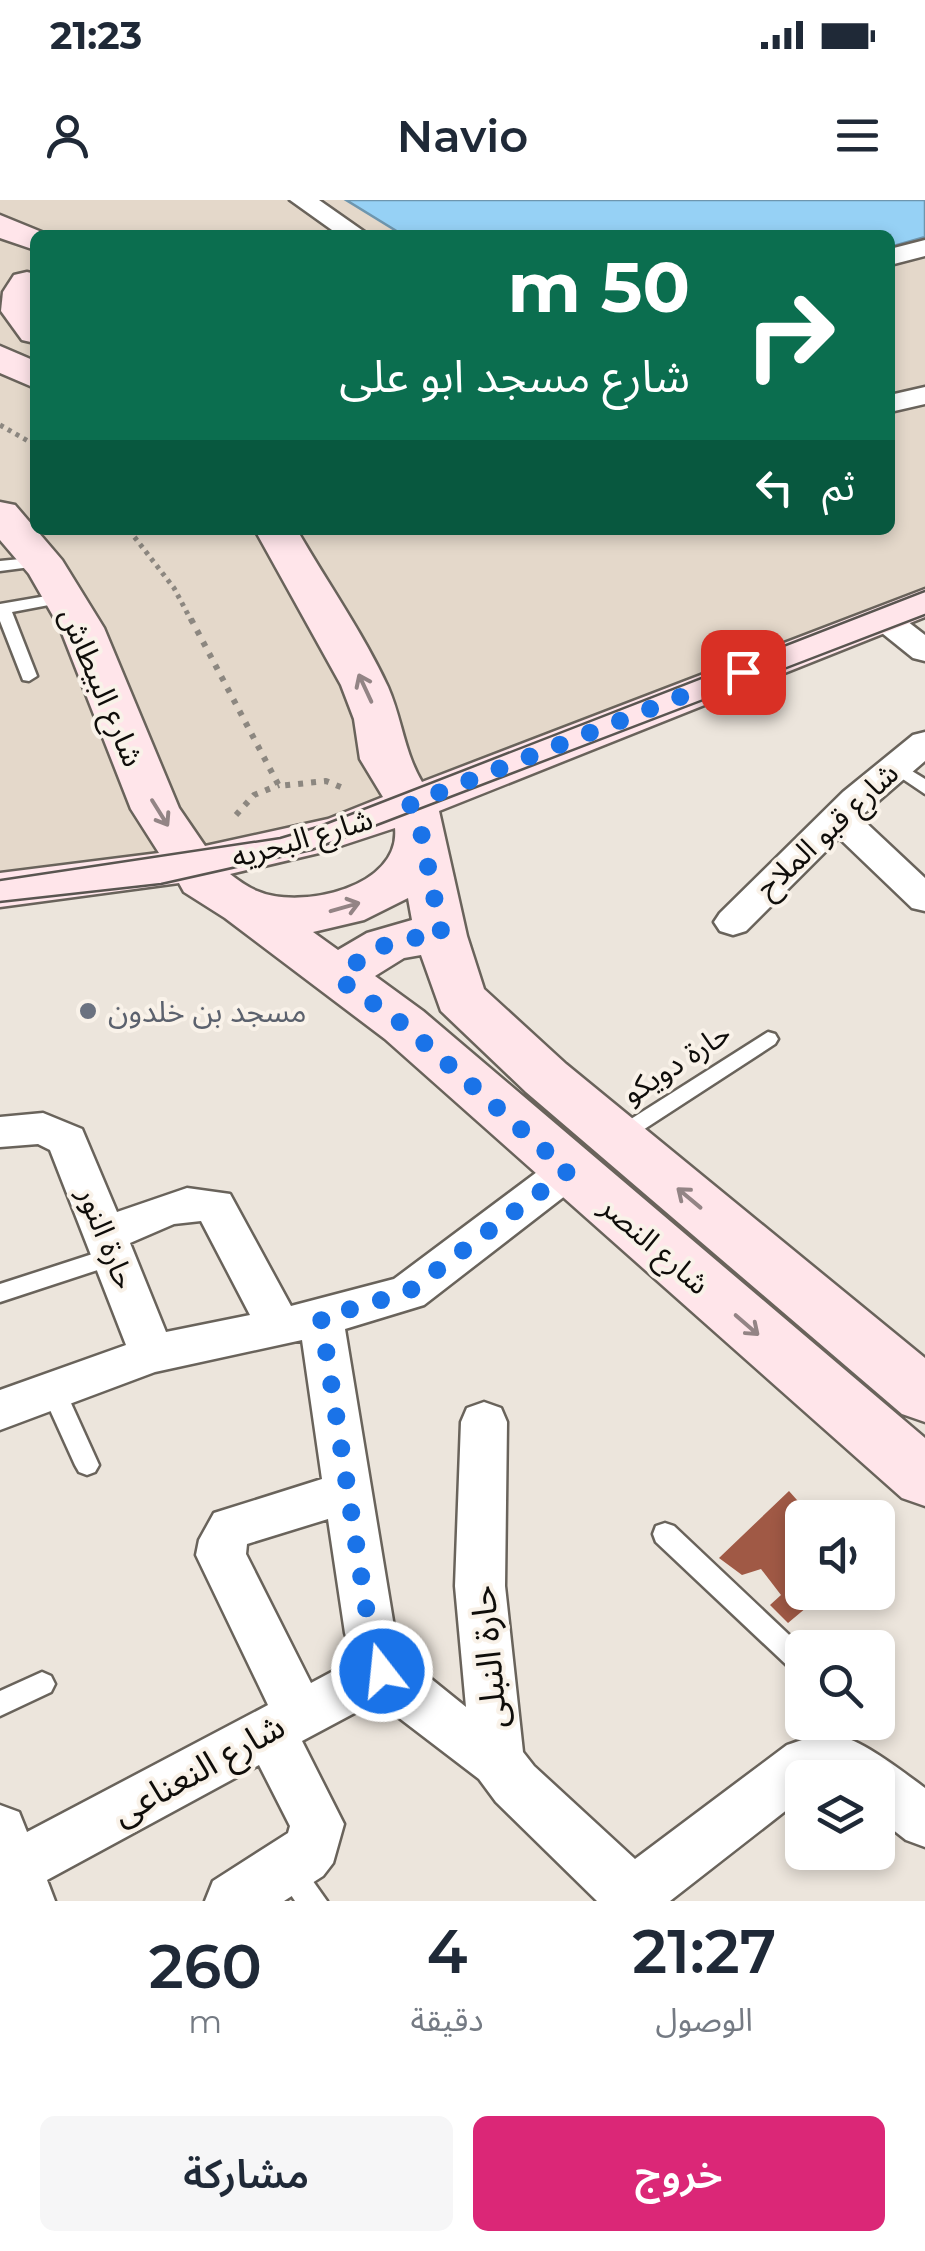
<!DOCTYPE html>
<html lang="ar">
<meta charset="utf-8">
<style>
:root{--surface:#fff;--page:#f6f6f7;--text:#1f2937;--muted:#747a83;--accent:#db2777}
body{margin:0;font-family:Montserrat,"Noto Sans Arabic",sans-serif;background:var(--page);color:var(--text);direction:rtl;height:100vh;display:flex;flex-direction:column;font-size:38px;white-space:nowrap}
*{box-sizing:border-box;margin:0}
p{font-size:32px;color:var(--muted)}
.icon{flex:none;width:55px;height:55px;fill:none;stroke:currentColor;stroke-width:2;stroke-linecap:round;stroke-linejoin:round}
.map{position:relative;height:1701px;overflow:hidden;direction:ltr}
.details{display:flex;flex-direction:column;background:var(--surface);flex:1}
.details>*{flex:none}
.top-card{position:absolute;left:30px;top:30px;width:865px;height:305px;border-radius:15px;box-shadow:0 5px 15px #0003;direction:rtl;background:#0b6e4f;color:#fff;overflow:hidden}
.controls{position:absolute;left:785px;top:1300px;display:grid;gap:20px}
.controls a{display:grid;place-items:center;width:110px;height:110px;border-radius:15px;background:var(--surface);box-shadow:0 5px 15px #0003;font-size:50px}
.pin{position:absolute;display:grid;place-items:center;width:85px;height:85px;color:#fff;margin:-42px;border-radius:20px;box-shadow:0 5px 15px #0006}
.me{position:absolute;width:110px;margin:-55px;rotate:344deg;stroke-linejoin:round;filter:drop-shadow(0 0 8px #0008)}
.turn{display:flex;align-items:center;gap:35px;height:210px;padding:0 40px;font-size:45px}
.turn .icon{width:130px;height:130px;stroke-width:2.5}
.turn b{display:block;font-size:70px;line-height:85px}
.then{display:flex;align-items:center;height:95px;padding:0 40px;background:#0003;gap:20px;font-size:38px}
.eta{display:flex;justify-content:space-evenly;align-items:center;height:170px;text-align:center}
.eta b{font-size:60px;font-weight:600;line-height:70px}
.cta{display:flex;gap:20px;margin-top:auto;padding:20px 40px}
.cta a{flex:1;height:115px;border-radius:15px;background:var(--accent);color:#fff;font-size:40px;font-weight:600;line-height:115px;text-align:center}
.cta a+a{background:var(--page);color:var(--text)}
.status{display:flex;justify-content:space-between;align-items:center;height:70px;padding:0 50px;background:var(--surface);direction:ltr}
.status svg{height:28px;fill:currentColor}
header{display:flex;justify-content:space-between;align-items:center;height:130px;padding:0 40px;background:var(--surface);font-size:45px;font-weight:600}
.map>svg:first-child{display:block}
</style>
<div class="status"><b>21:23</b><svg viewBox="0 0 49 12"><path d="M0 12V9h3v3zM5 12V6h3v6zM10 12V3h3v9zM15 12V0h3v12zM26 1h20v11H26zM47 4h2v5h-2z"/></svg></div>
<header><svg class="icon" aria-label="menu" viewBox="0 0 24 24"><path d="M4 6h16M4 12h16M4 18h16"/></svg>Navio<svg class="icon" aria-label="person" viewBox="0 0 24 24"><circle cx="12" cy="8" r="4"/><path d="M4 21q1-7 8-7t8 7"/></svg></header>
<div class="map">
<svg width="925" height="1701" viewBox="0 0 925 1701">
<rect width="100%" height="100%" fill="#ece5dc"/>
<!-- built -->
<polygon fill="#e4d8ca" points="0,0 346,0 403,35 35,35 35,330 890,330 890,47 925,37 925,412 353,634 0,696"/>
<!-- water -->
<polygon fill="#96d1f5" stroke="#6e96ae" stroke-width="2.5" points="346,0 925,0 925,37 890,47 890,35 403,35"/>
<!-- building -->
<polygon fill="#a05945" points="789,1291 813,1318 802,1318 802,1392 825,1392 788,1423 770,1405 781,1395 761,1369 742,1375 719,1358"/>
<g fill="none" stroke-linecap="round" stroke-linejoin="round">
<defs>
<g id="lane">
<polygon points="41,357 49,362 46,365 0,371 0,361"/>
<polygon points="64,393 70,395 70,401 12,412 37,476 29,481 23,480 0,421 0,404"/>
<polygon points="894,560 925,579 925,594 888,569 885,565"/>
<polygon points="768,832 775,834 778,839 775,844 626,941 612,941 609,936 612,931"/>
<polygon points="114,1047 122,1050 125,1056 122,1062 0,1102 0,1084"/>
<polygon points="53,1180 61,1183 65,1190 99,1265 95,1272 87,1275 79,1272 75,1265 41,1190 45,1183"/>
<polygon points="665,1323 674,1326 803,1448 802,1475 793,1471 656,1342 653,1334 656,1326"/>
<polygon points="42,1472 51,1476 55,1484 51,1492 0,1516 0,1491"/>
<path d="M 828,1522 L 859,1522 C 852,1539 832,1559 816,1566 L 807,1562 L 803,1553 L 807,1544 Z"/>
<polygon points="288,1656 298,1660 327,1701 295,1701 274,1670 278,1660"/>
</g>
<g id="street">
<polygon points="290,0 319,0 369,35 339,35"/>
<polygon points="925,40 925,56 890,65 890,49"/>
<polygon points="925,187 925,204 890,212 890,195"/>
<polygon points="883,408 894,411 925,435 925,461 913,458 872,425 867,418 872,411"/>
<polygon points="925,532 925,561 860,617 925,678 925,711 912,708 839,638 746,731 733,735 720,731 714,722 720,713 843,592 913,535"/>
<path d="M 43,913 L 82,929 L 117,1012 L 187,988 L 230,994 L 291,1106 L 394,1079 L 553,960 L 568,955 L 583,960 L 589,971 L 583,982 L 424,1105 L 345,1129 L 395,1433 L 404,1457 L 466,1507 L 455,1386 L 461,1222 L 467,1208 L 484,1202 L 501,1208 L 507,1222 L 505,1386 L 523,1552 L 534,1566 L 635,1659 L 787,1545 C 801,1540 819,1533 835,1535 C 862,1539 903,1572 925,1588 L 925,1647 L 906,1640 L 878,1618 L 878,1578 L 802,1578 L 802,1598 L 670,1701 L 597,1701 L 496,1602 L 479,1579 L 377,1501 L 302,1541 L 344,1624 L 333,1663 L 323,1676 L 284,1701 L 205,1701 L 213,1681 L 288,1633 L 290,1626 L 259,1565 L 47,1680 L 55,1701 L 0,1701 L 0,1605 L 19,1612 L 27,1632 L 268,1505 L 196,1355 L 199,1340 L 214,1313 L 322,1279 L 302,1140 L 155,1172 L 0,1230 L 0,1190 L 126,1145 L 50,950 L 38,944 L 0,947 L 0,917 ZM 201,1021 L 250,1115 L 166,1132 L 130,1043 L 174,1024 ZM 328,1319 L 345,1433 L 354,1460 L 311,1483 L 246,1354 L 247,1344 Z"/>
</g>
<g id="secondary">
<polygon points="0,15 49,35 35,35 35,50 0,38"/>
<polygon points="27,72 35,74 35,143 22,140 1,111 3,92 14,75"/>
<polygon points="0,146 35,161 35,188 0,173"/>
<path d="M 0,302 L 15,305 L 62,360 L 104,428 L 179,608 L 205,646 L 328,619 L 383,597 L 360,559 L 354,519 L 341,485 L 255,330 L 297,330 C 327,382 363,433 388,487 C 402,519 404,552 422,582 L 925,389 L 925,417 L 439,611 L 467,736 L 484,789 L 566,864 L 925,1158 L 925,1222 L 902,1214 L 526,892 L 441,811 L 421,755 L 404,758 L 375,776 L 423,811 L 925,1238 L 925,1306 L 902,1298 L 385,839 L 225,718 L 184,692 L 179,683 L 0,707 L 0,673 L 159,653 L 131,609 L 60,428 L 29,374 L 0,340 ZM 395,628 C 401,688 300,710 257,691 C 247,687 238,680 230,674 L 319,653 ZM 408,698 L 412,720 L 367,733 L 338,750 L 313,732 L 364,720 Z"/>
</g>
</defs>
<!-- lane casing -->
<use href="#lane" stroke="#69635b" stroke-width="5"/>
<!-- street casing -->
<use href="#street" stroke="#69635b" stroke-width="5"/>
<!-- secondary casing -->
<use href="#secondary" stroke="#69635b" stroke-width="5"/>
<!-- path-far1 -->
<g stroke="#8c8780" stroke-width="5" stroke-dasharray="4 5" stroke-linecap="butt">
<polyline points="0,225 35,245"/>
<polyline points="129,330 174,388 192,422"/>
</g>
<!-- path -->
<g stroke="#8c8780" stroke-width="6" stroke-dasharray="5 8" stroke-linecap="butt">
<polyline points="191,419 279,586 326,581 348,590"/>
<polyline points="236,615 254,595 279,585"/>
</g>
<!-- lane -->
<use href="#lane" fill="#fff" fill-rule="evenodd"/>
<!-- street -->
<use href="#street" fill="#fff" fill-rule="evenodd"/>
<!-- secondary -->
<use href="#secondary" fill="#ffe5ea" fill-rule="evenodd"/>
<!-- tram -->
<g stroke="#595550" stroke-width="2.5">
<polyline points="0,680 280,638 320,626 925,391"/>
<polyline points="0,702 161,684 312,650 925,415"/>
</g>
</g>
<!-- one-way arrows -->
<defs><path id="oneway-shaft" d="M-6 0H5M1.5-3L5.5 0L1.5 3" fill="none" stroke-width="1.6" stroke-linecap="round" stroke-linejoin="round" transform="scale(2.5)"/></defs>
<g stroke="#938485">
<use href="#oneway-shaft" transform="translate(365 488) rotate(-115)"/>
<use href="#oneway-shaft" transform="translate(160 613) rotate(58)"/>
<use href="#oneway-shaft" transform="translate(345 707) rotate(-16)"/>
<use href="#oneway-shaft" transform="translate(689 998) rotate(-140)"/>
<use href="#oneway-shaft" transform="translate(747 1125) rotate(41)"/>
</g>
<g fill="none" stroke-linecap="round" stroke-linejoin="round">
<!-- route -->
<path stroke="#1a73e8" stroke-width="18" stroke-dasharray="0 32.4" d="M 382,1471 L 370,1433 L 321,1118 L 408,1092 L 568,971 L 404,825 L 340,780 C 368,745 399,737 442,736 L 419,622 L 410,604 L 743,472"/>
</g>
<!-- markers -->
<circle fill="#6b7280" stroke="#f9f2e9" stroke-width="4" cx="88" cy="811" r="10"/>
<g text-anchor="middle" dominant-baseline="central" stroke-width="8" stroke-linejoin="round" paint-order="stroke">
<!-- street labels -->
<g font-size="30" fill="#0f0d0a" stroke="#f9f2e9">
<text transform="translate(102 487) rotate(67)">شارع البيطاش</text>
<text transform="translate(827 630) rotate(-43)">شارع قبو الملاح</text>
<text transform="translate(302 638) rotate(-16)">شارع البحريه</text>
<text transform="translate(676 863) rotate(-33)">حارة دويكو</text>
<text transform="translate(107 1038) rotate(68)">حارة النور</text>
<text transform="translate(655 1045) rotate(41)">شارع النصر</text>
</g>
<!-- worship labels -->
<g font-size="30" fill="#5b616d" stroke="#f9f2e9" text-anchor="start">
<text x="108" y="811">مسجد بن خلدون</text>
</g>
<!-- near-street labels -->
<g font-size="35" fill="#0f0d0a" stroke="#f9f2e9">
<text transform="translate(488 1457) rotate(-95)">حارة النبلى</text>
<text transform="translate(198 1569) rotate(-29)">شارع النعناعى</text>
</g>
</g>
</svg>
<div class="controls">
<a><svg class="icon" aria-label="sound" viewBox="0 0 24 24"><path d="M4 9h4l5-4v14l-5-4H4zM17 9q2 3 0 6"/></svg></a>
<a><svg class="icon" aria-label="search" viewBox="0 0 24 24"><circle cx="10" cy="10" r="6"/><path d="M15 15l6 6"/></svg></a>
<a><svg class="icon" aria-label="layers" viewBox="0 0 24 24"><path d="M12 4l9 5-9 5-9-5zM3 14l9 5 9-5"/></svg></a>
</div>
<div class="pin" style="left:743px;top:472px;background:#d93025"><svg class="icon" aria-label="arrive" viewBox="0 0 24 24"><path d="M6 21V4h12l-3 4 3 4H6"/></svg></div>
<svg class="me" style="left:382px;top:1471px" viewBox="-20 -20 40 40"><circle r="17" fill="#1a73e8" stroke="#fff" stroke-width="3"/><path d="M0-11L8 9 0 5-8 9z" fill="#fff"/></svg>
<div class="top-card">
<div class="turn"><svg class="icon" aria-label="right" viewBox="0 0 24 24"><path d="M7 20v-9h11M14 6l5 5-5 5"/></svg><div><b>50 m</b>شارع مسجد ابو على</div></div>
<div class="then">ثم<svg class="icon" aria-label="left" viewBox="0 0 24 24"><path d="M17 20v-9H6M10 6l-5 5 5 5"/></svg></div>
</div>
</div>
<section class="details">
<div class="eta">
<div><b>21:27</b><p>الوصول</p></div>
<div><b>4</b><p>دقيقة</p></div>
<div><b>260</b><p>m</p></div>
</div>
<div class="cta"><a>خروج</a><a>مشاركة</a></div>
</section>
